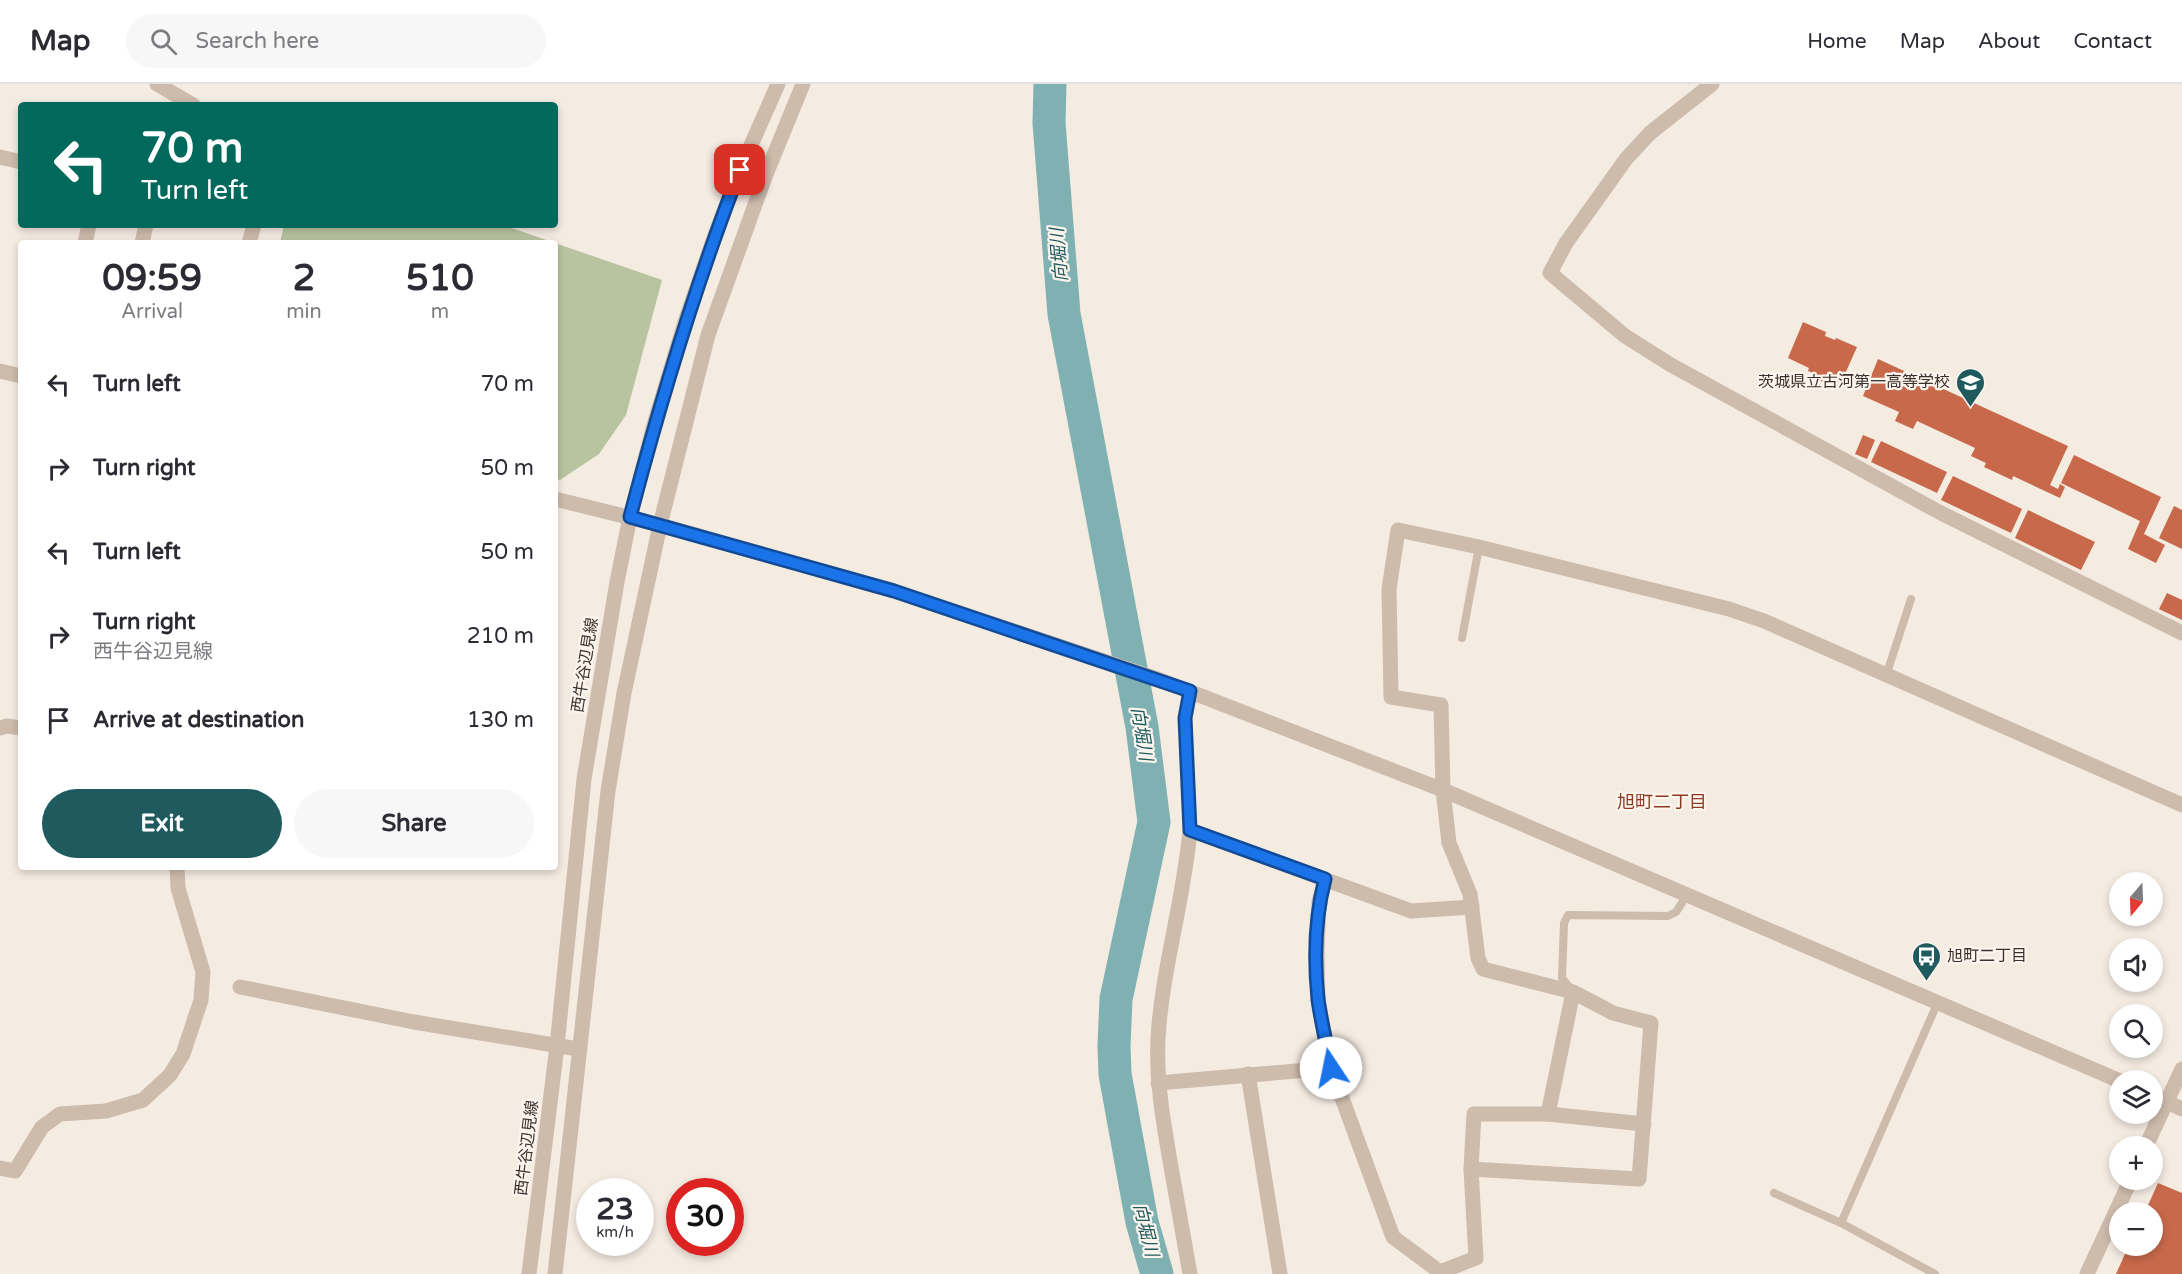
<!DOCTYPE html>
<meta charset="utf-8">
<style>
:root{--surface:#fff;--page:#f7f7f7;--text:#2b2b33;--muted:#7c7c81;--line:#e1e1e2;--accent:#1f5a5e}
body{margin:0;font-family:"Varela Round","Noto Sans JP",sans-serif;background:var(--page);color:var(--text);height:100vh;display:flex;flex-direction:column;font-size:22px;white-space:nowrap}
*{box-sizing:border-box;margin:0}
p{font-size:20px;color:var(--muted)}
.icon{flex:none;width:33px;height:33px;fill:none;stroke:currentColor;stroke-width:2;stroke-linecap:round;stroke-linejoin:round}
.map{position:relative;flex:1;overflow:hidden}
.panel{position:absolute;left:18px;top:156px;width:540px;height:630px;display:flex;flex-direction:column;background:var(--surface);border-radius:6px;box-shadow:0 3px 9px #0003}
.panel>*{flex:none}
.banner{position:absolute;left:18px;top:18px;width:540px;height:126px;border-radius:6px;box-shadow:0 3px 9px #0003;background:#00695c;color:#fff;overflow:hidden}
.needle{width:39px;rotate:199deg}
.tools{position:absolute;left:2109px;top:788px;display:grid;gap:12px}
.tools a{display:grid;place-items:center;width:54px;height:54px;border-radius:50%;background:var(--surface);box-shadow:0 3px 9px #0003;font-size:30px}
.speed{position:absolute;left:576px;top:1094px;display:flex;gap:12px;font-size:30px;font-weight:700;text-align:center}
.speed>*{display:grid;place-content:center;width:78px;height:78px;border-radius:50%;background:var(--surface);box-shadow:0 3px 9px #0003;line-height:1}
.speed small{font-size:15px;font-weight:400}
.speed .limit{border:9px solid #d22;background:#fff;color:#111}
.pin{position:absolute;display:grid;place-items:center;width:51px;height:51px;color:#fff;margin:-26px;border-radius:12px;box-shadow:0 3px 9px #0006}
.me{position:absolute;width:66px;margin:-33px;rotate:349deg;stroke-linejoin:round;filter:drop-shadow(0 0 4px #0008)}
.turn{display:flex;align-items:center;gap:21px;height:126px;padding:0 24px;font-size:27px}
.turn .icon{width:78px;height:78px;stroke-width:2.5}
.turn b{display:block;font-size:42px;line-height:51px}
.eta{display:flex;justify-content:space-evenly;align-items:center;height:102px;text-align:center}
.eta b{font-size:36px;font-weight:800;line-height:42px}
.action{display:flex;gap:12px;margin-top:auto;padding:12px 24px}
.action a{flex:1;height:69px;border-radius:36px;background:var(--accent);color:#fff;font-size:24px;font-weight:800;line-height:69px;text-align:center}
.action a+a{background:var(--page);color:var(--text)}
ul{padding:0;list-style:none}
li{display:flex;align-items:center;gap:18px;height:84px;padding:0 24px}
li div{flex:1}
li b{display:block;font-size:22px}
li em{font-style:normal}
header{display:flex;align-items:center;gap:36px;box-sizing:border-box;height:84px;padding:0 30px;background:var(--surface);border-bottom:2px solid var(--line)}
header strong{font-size:28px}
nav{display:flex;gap:33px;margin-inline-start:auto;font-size:21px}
.search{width:420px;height:54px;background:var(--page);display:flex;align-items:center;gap:15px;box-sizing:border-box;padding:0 21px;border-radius:33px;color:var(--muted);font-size:22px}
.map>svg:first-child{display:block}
</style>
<header>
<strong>Map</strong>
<div class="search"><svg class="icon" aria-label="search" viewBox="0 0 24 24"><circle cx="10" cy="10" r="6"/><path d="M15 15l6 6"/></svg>Search here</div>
<nav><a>Home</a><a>Map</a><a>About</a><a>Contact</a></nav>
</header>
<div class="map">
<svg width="2182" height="1190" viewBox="0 0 2182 1190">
<rect width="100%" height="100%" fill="#f4ebe1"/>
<!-- green -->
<polygon fill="#b8c4a0" points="284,141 503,141 662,196 626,331 599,370 560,396 555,394 555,159 280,159"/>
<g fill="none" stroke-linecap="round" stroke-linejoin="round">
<!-- river -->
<polyline stroke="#7fb0b2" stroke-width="33" points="1050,0 1049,39 1064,230 1142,643 1154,738 1116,915 1114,962 1115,990 1142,1138 1157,1190"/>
</g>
<!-- building -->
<g fill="#c8694b">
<polygon points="1803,238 1826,248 1825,252 1835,256 1836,254 1857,263 1841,299 1829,293 1826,299 1816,295 1818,291 1808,287 1809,284 1788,274"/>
<polygon points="1878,275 2068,362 2050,401 2058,405 2060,400 2065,403 2060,414 2013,392 2012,396 1984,383 1986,379 1971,372 1975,364 1917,337 1913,345 1895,337 1899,328 1863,312"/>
<polygon points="1863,351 1875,356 1867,375 1855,370"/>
<polygon points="1881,357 1947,388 1937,409 1871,378"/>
<polygon points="2074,371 2161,413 2144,450 2165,461 2156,479 2128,465 2140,437 2061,399"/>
<polygon points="1953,392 2022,425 2011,449 1941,416"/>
<polygon points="2174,422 2182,426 2182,465 2159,454"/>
<polygon points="2028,426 2095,458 2081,486 2015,454"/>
<polygon points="2167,509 2182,516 2182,536 2159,525"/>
<polygon points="2158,1099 2182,1109 2182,1190 2116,1190 2129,1161 2152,1161 2152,1128 2145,1128"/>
</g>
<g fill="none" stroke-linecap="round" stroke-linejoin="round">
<!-- service -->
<g stroke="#cdbbac" stroke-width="8">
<polyline points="1462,554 1479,463"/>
<polyline points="1886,592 1911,515"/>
<polyline points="1189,607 1185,634 1190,746"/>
<polyline points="1572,907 1562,894 1564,839 1568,831 1668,832 1676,828 1687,811"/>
<polyline points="1774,1109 1841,1139 1935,1190"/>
<polyline points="1841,1139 1937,920"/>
</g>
<!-- minor -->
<g stroke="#cdbbac" stroke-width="15">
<polyline points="157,0 193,21"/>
<polyline points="1712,0 1650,49 1626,75 1566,159 1550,189 1625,252 1671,281 1939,428 2182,549"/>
<polyline points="0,73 21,78"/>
<polyline points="85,159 89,141"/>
<polyline points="142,159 146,141"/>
<polyline points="249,159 254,141"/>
<polyline points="0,644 7,642 21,644"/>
<polyline points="1325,795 1319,818 1317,869 1318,916 1331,984 1393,1153 1440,1188"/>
<polyline points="240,903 414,938 578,965"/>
<polyline points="1248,990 1280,1190"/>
<polyline points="1158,999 1331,984"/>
<polyline points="1548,1030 1573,908"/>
<polyline points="0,1084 15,1087 42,1043 60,1030 106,1027 143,1016 170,991 183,970 201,916 203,888 178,804 177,783"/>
<polyline points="1471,1085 1639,1095 1651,939 1613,929 1573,908 1483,885 1478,874 1470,810 1449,759 1443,706 1441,621 1391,613 1389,505 1398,446 1479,463 1729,525 1764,537 2182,721"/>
<path d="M 1190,1190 C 1183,1152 1177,1115 1170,1077 C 1163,1036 1156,996 1158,954 C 1162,885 1184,816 1190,746 L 1411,827 L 1472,823"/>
<polyline points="1440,1190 1440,1188 1476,1174 1471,1085 1474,1030 1548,1030 1644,1040"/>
</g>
<!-- tertiary -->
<g stroke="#cdbbac" stroke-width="15">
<polyline points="0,287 21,292"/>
<polyline points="555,415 660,441 894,507 1155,594 1443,706 2120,997"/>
<polyline points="2152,1011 2182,1025"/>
<polyline points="2146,1062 2182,985"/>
<polyline points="529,1190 557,962 584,695 617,498 630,433 654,341 685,238 715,151 740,86 778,0"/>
<polyline points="555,1190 608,707 624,609 660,441 708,251 765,93 803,0"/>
<polyline points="2087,1190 2131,1095"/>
</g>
</g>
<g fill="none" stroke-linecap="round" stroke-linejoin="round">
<defs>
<path id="route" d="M 740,86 C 696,199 661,315 630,433 L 894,507 L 1190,607 L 1185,634 L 1190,746 L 1325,795 C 1315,833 1314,876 1318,915 C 1321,938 1327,961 1331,984"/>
</defs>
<!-- route casing -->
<use href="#route" stroke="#114b97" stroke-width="15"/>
<!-- route -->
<use href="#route" stroke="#1a73e8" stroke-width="10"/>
</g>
<!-- icons -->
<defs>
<symbol id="school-pin" viewBox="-11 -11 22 30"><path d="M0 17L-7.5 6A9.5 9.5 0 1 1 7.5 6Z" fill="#1f5a5e" stroke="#fbf5ee"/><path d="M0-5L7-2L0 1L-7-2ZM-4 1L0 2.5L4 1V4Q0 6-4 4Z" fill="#fff"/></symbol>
<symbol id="bus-pin" viewBox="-11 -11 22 30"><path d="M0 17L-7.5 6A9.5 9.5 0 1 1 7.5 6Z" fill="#1f5a5e" stroke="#fbf5ee"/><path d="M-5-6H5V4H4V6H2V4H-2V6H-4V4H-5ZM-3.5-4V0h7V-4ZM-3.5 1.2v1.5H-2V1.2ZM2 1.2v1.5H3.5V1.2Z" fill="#fff"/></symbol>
</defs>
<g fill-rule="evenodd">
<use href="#school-pin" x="1954" y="282" width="33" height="45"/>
<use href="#bus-pin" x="1910" y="856" width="33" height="45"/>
</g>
<g text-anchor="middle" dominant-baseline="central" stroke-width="4.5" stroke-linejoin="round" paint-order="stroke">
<!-- poi labels -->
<g font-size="16" fill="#3b302b" stroke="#fbf5ee" text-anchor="end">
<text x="1950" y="298">茨城県立古河第一高等学校</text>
<text x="1947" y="872" text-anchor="start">旭町二丁目</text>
</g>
<!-- street labels -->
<g font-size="16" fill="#3b302b" stroke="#fbf5ee">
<text transform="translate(585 581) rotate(-81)">西牛谷辺見線</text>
<text transform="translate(527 1064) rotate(-83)">西牛谷辺見線</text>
</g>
<!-- water labels -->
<g font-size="18" font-style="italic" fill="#1f5a5e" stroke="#fbf5ee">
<text transform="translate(1059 171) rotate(-95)">向堀川</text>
<text transform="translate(1142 650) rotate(81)">向堀川</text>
<text transform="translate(1146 1146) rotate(76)">向堀川</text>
</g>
<!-- neighbourhood labels -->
<g font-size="18" fill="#8c3b22" stroke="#fbf5ee">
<text x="1662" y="718">旭町二丁目</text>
</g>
</g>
</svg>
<div class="tools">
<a><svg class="needle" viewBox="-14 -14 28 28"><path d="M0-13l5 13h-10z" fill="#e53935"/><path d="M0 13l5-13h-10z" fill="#7c7c81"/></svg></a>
<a><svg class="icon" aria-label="sound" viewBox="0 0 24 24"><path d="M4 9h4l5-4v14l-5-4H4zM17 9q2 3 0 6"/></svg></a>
<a><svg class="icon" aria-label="search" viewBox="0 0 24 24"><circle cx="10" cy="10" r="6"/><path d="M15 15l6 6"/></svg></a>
<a><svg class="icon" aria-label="layers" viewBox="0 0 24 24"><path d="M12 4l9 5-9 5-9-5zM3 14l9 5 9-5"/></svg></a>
<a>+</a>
<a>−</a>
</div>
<div class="speed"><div>23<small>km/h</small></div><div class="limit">30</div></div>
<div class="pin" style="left:740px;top:86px;background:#d93025"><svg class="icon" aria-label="arrive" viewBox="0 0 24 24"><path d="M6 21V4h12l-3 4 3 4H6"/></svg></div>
<svg class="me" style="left:1331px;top:984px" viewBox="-20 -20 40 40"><circle r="19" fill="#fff"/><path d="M0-13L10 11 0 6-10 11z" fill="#1a73e8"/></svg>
<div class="banner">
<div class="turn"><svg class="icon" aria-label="left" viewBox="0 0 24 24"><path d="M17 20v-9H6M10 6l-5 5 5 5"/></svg><div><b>70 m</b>Turn left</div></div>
</div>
<section class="panel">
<div class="eta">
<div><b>09:59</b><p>Arrival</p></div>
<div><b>2</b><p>min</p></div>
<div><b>510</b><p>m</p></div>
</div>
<ul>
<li><svg class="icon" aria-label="left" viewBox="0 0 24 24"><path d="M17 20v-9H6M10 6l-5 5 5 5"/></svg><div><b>Turn left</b></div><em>70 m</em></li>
<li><svg class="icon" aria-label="right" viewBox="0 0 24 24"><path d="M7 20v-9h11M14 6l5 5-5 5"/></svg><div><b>Turn right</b></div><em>50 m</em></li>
<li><svg class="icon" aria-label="left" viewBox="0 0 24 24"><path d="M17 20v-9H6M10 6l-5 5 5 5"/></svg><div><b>Turn left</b></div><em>50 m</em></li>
<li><svg class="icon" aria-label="right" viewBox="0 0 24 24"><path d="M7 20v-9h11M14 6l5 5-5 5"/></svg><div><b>Turn right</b><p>西牛谷辺見線</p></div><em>210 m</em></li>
<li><svg class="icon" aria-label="arrive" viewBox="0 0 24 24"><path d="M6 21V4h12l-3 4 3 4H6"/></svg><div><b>Arrive at destination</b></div><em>130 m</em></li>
</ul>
<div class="action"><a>Exit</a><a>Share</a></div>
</section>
</div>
